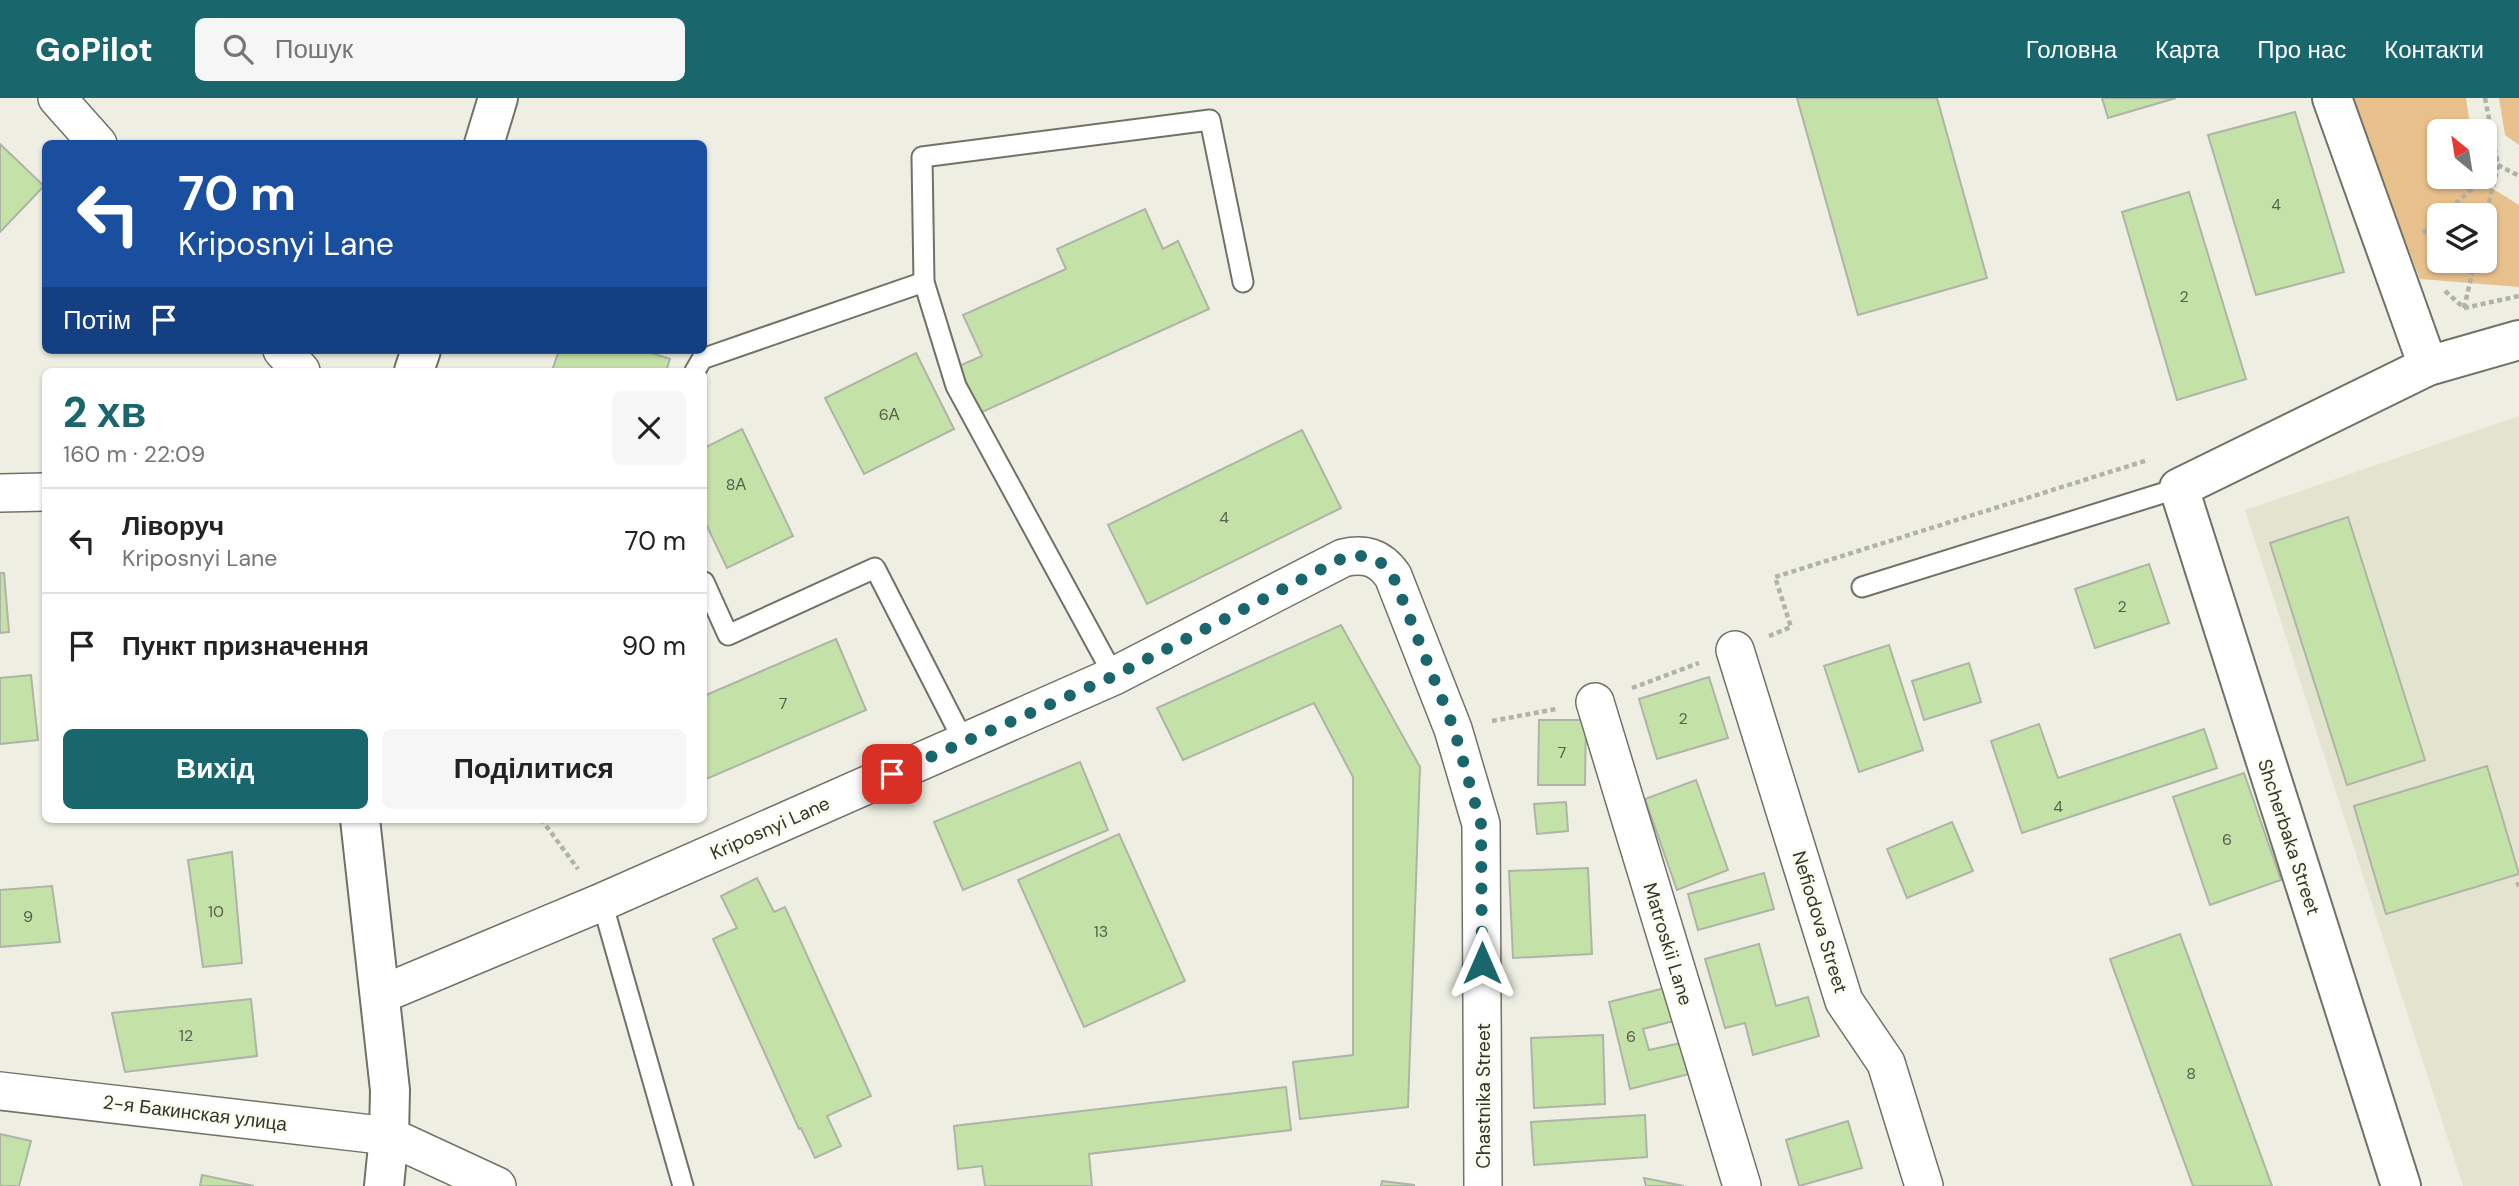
<!DOCTYPE html>
<html lang="uk">
<meta charset="utf-8">
<style>
:root{--surface:#fff;--page:#f6f6f6;--text:#222;--muted:#767676;--line:#e0e0e0;--accent:#19666d}
body{margin:0;font-family:"DM Sans",sans-serif;background:var(--page);color:var(--text);height:100vh;display:flex;flex-direction:column;font-size:26px;white-space:nowrap}
*{box-sizing:border-box;margin:0}
p{font-size:23px;color:var(--muted)}
.icon{flex:none;width:38px;height:38px;fill:none;stroke:currentColor;stroke-width:2;stroke-linecap:round;stroke-linejoin:round}
.map{position:relative;flex:1;overflow:hidden}
.sheet{position:absolute;left:42px;top:270px;width:665px;height:455px;display:flex;flex-direction:column;background:var(--surface);border-radius:10px;box-shadow:0 2px 5px #0004}
.sheet>*{flex:none}
.guide{position:absolute;left:42px;top:42px;width:665px;height:214px;border-radius:10px;box-shadow:0 2px 5px #0004;background:#1a4fa0;color:#fff;overflow:hidden}
.needle{width:46px;rotate:330deg}
.tools{position:absolute;left:2427px;top:21px;display:grid;gap:14px}
.tools a{display:grid;place-items:center;width:70px;height:70px;border-radius:10px;background:var(--surface);box-shadow:0 2px 5px #0004;font-size:35px}
.pin{position:absolute;display:grid;place-items:center;width:60px;height:60px;color:#fff;margin:-30px;border-radius:14px;box-shadow:0 4px 10px #0006}
.me{position:absolute;width:77px;margin:-38px;rotate:0deg;stroke-linejoin:round;filter:drop-shadow(0 0 5px #0008)}
.turn{display:flex;align-items:center;gap:24px;height:147px;padding:0 21px;font-size:32px}
.turn .icon{width:91px;height:91px;stroke-width:2.5}
.turn b{display:block;font-size:49px;line-height:60px}
.then{display:flex;align-items:center;height:66px;padding:0 21px;background:#0003;gap:14px;font-size:26px}
.round{display:grid;place-items:center;flex:none;width:74px;height:74px;border-radius:10px;background:var(--page)}
.overview{display:flex;align-items:center;justify-content:space-between;height:119px;padding:0 21px}
h1{font-size:42px;font-weight:800;line-height:52px;color:var(--accent)}
.action{display:flex;gap:14px;margin-top:auto;padding:14px 21px}
.action a{flex:1;height:80px;border-radius:10px;background:var(--accent);color:#fff;font-size:28px;font-weight:800;line-height:80px;text-align:center}
.action a+a{background:var(--page);color:var(--text)}
ul{padding:0;list-style:none}
li{display:flex;align-items:center;gap:21px;height:105px;padding:0 21px;border-top:2px solid var(--line)}
li div{flex:1}
li b{display:block;font-size:26px}
li em{font-style:normal}
header{display:flex;align-items:center;gap:42px;box-sizing:border-box;height:98px;padding:0 35px;background:var(--accent);color:#fff}
header strong{font-size:33px}
nav{display:flex;gap:38px;margin-inline-start:auto;font-size:24px}
.search{width:490px;height:63px;background:var(--page);display:flex;align-items:center;gap:18px;box-sizing:border-box;padding:0 24px;border-radius:10px;color:var(--muted);font-size:26px}
.map>svg:first-child{display:block}
</style>
<header>
<strong>GoPilot</strong>
<div class="search"><svg class="icon" aria-label="search" viewBox="0 0 24 24"><circle cx="10" cy="10" r="6"/><path d="M15 15l6 6"/></svg>Пошук</div>
<nav><a>Головна</a><a>Карта</a><a>Про нас</a><a>Контакти</a></nav>
</header>
<div class="map">
<svg width="2519" height="1088" viewBox="0 0 2519 1088">
<rect width="100%" height="100%" fill="#eeefe2"/>
<!-- built -->
<polygon fill="#e2e4cf" points="2519,318 2519,1088 2463,1088 2245,412"/>
<!-- green -->
<g fill="#e8c08c" fill-rule="evenodd">
<path d="M 2351,0 L 2466,0 L 2471,33 L 2440,33 L 2440,79 L 2478,79 L 2479,82 L 2519,107 L 2519,189 L 2420,181 ZM 2440,117 L 2485,117 L 2485,163 L 2440,163 Z"/>
<polygon points="2499,0 2519,0 2519,47 2505,37"/>
</g>
<!-- building -->
<g fill="#c4e1a8" stroke="#aeb4a8" stroke-width="2">
<polygon points="1797,0 1937,0 1987,180 1858,217"/>
<polygon points="2102,0 2176,0 2108,20"/>
<polygon points="2295,14 2344,174 2256,197 2208,37"/>
<polygon points="0,46 44,88 0,134"/>
<polygon points="2189,94 2246,281 2177,302 2122,114"/>
<polygon points="1145,111 1163,151 1178,143 1209,211 980,315 959,268 982,258 963,217 1066,171 1057,151"/>
<polygon points="559,252 642,252 670,261 666,273 552,273"/>
<polygon points="916,255 954,331 864,376 825,300"/>
<polygon points="742,331 793,438 727,470 704,422 704,350"/>
<polygon points="1302,332 1341,410 1147,506 1108,427"/>
<polygon points="2348,419 2425,662 2347,687 2270,445"/>
<polygon points="2149,466 2169,525 2095,550 2075,491"/>
<polygon points="0,475 4,475 9,534 0,535"/>
<polygon points="1341,527 1420,669 1408,1009 1300,1021 1293,964 1353,957 1353,679 1314,605 1183,662 1157,610"/>
<polygon points="836,541 866,612 704,682 704,598"/>
<polygon points="1889,547 1923,652 1859,674 1824,568"/>
<polygon points="1969,565 1981,604 1924,622 1912,583"/>
<polygon points="31,577 38,642 0,646 0,580"/>
<polygon points="1709,579 1728,640 1657,661 1639,601"/>
<polygon points="1539,622 1586,622 1585,687 1538,687"/>
<polygon points="2039,626 2058,680 2204,631 2217,670 2022,735 1991,643"/>
<polygon points="1080,664 1108,732 963,792 934,724"/>
<polygon points="2487,668 2519,776 2386,816 2354,708"/>
<polygon points="2244,675 2281,782 2210,807 2173,699"/>
<polygon points="1696,682 1728,772 1677,792 1645,701"/>
<polygon points="1566,704 1568,733 1537,736 1534,706"/>
<polygon points="1952,724 1973,773 1907,800 1887,751"/>
<polygon points="1119,736 1185,883 1084,929 1018,782"/>
<polygon points="232,754 242,865 203,869 188,762"/>
<polygon points="1588,770 1592,856 1513,860 1509,773"/>
<polygon points="1764,775 1774,811 1698,832 1688,796"/>
<polygon points="757,780 774,814 785,809 871,998 827,1018 841,1048 815,1060 801,1030 799,1031 713,841 737,830 721,798"/>
<polygon points="52,788 60,844 0,849 0,792"/>
<polygon points="2180,836 2272,1088 2193,1088 2110,861"/>
<polygon points="1759,846 1776,908 1808,899 1819,938 1753,957 1745,925 1725,930 1705,861"/>
<polygon points="1665,890 1674,923 1643,931 1649,952 1681,945 1689,976 1630,991 1609,904"/>
<polygon points="251,901 257,958 125,974 112,915"/>
<polygon points="1603,937 1605,1006 1534,1010 1531,940"/>
<polygon points="1286,989 1291,1032 1089,1056 1092,1088 985,1088 982,1068 958,1071 954,1028"/>
<polygon points="1645,1017 1647,1059 1534,1067 1531,1024"/>
<polygon points="1848,1023 1862,1070 1799,1088 1786,1042"/>
<polygon points="0,1036 31,1043 19,1088 0,1088"/>
<polygon points="202,1077 254,1088 200,1088"/>
<polygon points="1644,1080 1684,1088 1646,1088"/>
<polygon points="1382,1083 1414,1087 1414,1088 1381,1088"/>
</g>
<g fill="none" stroke-linecap="round" stroke-linejoin="round">
<defs>
<g id="service">
<polyline points="695,273 702,261 924,184"/>
<polyline points="704,484 728,537 875,470 964,644"/>
<polyline points="1862,489 2179,390"/>
<polyline points="1114,578 956,288 924,184 922,59 1210,22 1243,184"/>
<polyline points="602,804 683,1088"/>
</g>
<g id="minor">
<polyline points="57,0 98,46"/>
<polyline points="282,252 301,273"/>
<polyline points="0,395 46,394"/>
<polyline points="1735,552 1844,903 1886,965 1924,1088"/>
<polyline points="1595,604 1742,1088"/>
<path d="M 380,897 L 602,804 L 1114,578 L 1343,460 C 1365,455 1380,459 1393,478 L 1453,631 L 1481,726 L 1483,1088"/>
<polyline points="0,993 389,1038 497,1088"/>
</g>
<g id="secondary">
<polyline points="2332,0 2428,268"/>
<polyline points="484,46 498,0"/>
<polyline points="414,273 421,252"/>
<polyline points="360,721 390,992 389,1038 384,1088"/>
<polyline points="2401,1088 2179,390 2428,268 2519,242"/>
</g>
</defs>
<!-- service casing -->
<use href="#service" stroke="#717267" stroke-width="23"/>
<!-- minor casing -->
<use href="#minor" stroke="#717267" stroke-width="40"/>
<!-- secondary casing -->
<use href="#secondary" stroke="#717267" stroke-width="42"/>
<!-- path -->
<g stroke="#b2b3a8" stroke-width="4.5" stroke-dasharray="5 3.5" stroke-linecap="butt">
<polyline points="2485,0 2498,67 2519,78"/>
<polyline points="2443,117 2498,67"/>
<polyline points="2485,121 2498,68"/>
<polyline points="2423,135 2440,120"/>
<polyline points="2445,193 2464,210 2475,163"/>
<polyline points="2464,210 2519,198"/>
<polyline points="1769,538 1791,529 1775,479 2148,362"/>
<polyline points="1632,590 1699,565"/>
<polyline points="1492,623 1556,611"/>
<polyline points="541,721 578,771"/>
<polyline points="2516,787 2519,786"/>
</g>
<!-- service -->
<use href="#service" stroke="#fff" stroke-width="19"/>
<!-- minor -->
<use href="#minor" stroke="#fff" stroke-width="37"/>
<!-- secondary -->
<use href="#secondary" stroke="#fff" stroke-width="38"/>
</g>
<g fill="none" stroke-linecap="round" stroke-linejoin="round">
<!-- route -->
<path stroke="#19666d" stroke-width="12" stroke-dasharray="0 21.6" d="M 892,676 L 1114,578 L 1343,460 C 1365,455 1380,459 1393,478 L 1454,631 L 1481,726 L 1482,865"/>
</g>
<g text-anchor="middle" dominant-baseline="central" stroke-width="5" stroke-linejoin="round" paint-order="stroke">
<!-- number labels -->
<g font-size="16" fill="#575f4d">
<text x="2276" y="106">4</text>
<text x="2184" y="198">2</text>
<text x="889" y="316">6А</text>
<text x="736" y="386">8А</text>
<text x="1224" y="419">4</text>
<text x="2122" y="508">2</text>
<text x="783" y="605">7</text>
<text x="1683" y="620">2</text>
<text x="1562" y="654">7</text>
<text x="2058" y="708">4</text>
<text x="2227" y="741">6</text>
<text x="216" y="813">10</text>
<text x="28" y="818">9</text>
<text x="1101" y="833">13</text>
<text x="186" y="937">12</text>
<text x="1631" y="938">6</text>
<text x="2191" y="975">8</text>
</g>
<!-- street labels -->
<g font-size="19" fill="#33342f" stroke="#fbfdef">
<text transform="translate(770 730) rotate(-24)">Kriposnyi Lane</text>
<text transform="translate(2289 739) rotate(72)">Shcherbaka Street</text>
<text transform="translate(1820 824) rotate(73)">Nefiodova Street</text>
<text transform="translate(1668 846) rotate(73)">Matroskii Lane</text>
<text transform="translate(1483 998) rotate(-90)">Chastnika Street</text>
<text transform="translate(195 1015) rotate(7)">2-я Бакинская улица</text>
</g>
</g>
</svg>
<div class="tools">
<a><svg class="needle" viewBox="-14 -14 28 28"><path d="M0-13l5 13h-10z" fill="#e53935"/><path d="M0 13l5-13h-10z" fill="#767676"/></svg></a>
<a><svg class="icon" aria-label="layers" viewBox="0 0 24 24"><path d="M12 4l9 5-9 5-9-5zM3 14l9 5 9-5"/></svg></a>
</div>
<div class="pin" style="left:892px;top:676px;background:#d93025"><svg class="icon" aria-label="arrive" viewBox="0 0 24 24"><path d="M6 21V4h12l-3 4 3 4H6"/></svg></div>
<svg class="me" style="left:1482px;top:865px" viewBox="-20 -20 40 40"><path d="M0-17L14 15 0 8-14 15z" fill="#19666d" stroke="#fff" stroke-width="4"/></svg>
<div class="guide">
<div class="turn"><svg class="icon" aria-label="left" viewBox="0 0 24 24"><path d="M17 20v-9H6M10 6l-5 5 5 5"/></svg><div><b>70 m</b>Kriposnyi Lane</div></div>
<div class="then">Потім<svg class="icon" aria-label="arrive" viewBox="0 0 24 24"><path d="M6 21V4h12l-3 4 3 4H6"/></svg></div>
</div>
<section class="sheet">
<div class="overview"><div><h1>2 хв</h1><p>160 m · 22:09</p></div><a class="round"><svg class="icon" aria-label="close" viewBox="0 0 24 24"><path d="M6 6l12 12M18 6L6 18"/></svg></a></div>
<ul>
<li><svg class="icon" aria-label="left" viewBox="0 0 24 24"><path d="M17 20v-9H6M10 6l-5 5 5 5"/></svg><div><b>Ліворуч</b><p>Kriposnyi Lane</p></div><em>70 m</em></li>
<li><svg class="icon" aria-label="arrive" viewBox="0 0 24 24"><path d="M6 21V4h12l-3 4 3 4H6"/></svg><div><b>Пункт призначення</b></div><em>90 m</em></li>
</ul>
<div class="action"><a>Вихід</a><a>Поділитися</a></div>
</section>
</div>
